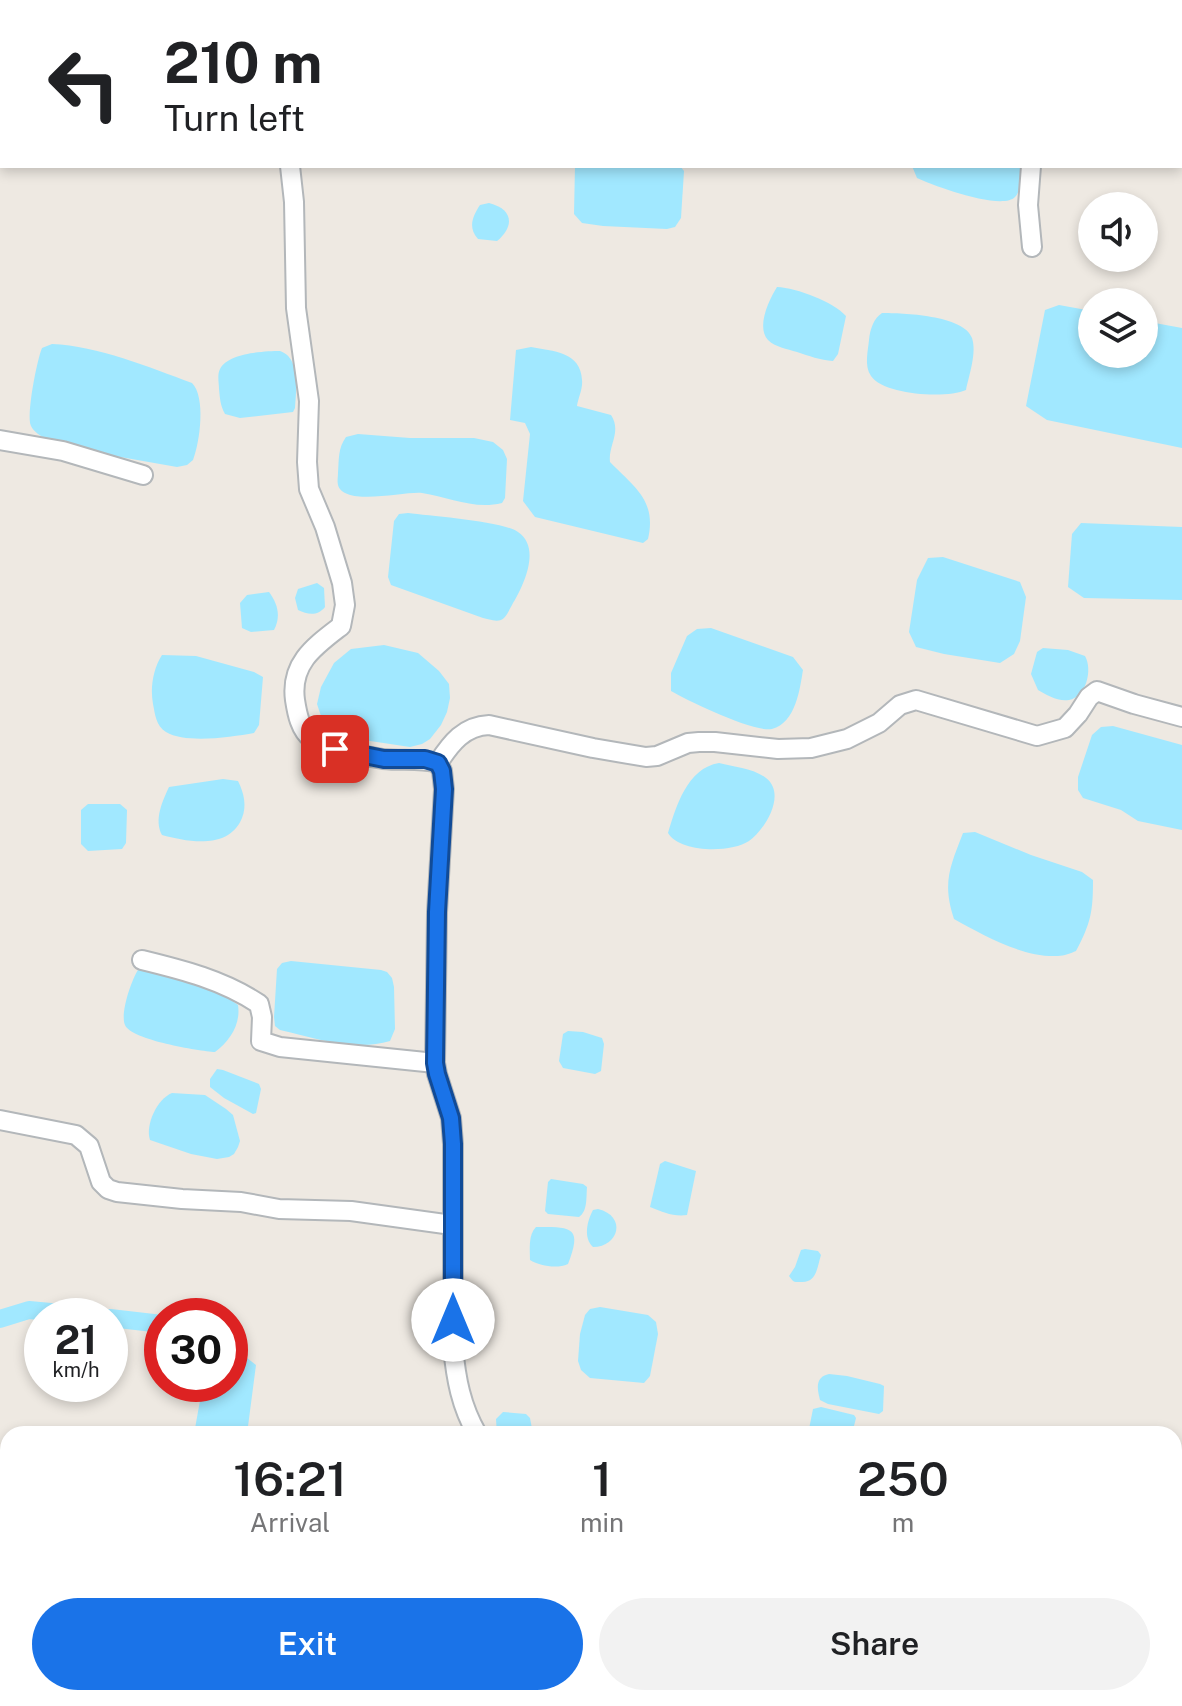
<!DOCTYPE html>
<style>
:root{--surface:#fff;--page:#f2f2f2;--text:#202124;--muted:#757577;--accent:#1a73e8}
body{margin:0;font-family:"Public Sans",sans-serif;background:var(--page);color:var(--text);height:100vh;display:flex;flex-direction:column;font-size:30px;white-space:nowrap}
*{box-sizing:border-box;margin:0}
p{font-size:26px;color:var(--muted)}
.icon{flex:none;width:44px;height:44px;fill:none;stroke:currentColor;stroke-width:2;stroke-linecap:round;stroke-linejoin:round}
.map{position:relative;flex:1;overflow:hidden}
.drawer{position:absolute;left:0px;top:1426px;width:1182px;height:280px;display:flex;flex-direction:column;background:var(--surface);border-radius:24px 24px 0 0;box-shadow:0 4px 12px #0003}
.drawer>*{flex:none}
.banner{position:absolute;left:0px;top:0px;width:1182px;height:168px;box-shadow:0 4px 12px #0003;background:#fff;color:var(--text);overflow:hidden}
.controls{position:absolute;left:1078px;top:192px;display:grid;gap:16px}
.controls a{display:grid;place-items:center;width:80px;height:80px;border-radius:50%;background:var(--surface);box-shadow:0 4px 12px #0003;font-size:40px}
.speed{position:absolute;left:24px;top:1298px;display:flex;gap:16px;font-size:40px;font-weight:700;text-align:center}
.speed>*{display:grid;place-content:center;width:104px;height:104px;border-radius:50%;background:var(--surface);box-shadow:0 4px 12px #0003;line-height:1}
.speed small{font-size:20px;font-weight:400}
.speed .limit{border:12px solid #d22;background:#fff;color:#111}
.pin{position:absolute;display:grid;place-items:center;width:68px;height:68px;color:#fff;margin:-34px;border-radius:16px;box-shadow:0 4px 12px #0006}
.me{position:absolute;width:88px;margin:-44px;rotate:0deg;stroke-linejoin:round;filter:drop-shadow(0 0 6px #0008)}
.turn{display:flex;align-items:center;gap:28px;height:168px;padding:0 32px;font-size:36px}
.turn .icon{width:104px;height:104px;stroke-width:2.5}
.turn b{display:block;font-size:56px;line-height:68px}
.eta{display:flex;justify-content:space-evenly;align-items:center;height:136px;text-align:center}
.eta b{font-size:48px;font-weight:600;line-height:56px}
.button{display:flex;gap:16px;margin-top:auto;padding:16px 32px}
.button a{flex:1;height:92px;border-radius:48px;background:var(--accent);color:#fff;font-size:32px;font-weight:600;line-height:92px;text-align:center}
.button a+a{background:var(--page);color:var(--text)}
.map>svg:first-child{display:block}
</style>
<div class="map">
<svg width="1182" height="1706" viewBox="0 0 1182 1706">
<rect width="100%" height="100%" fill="#eee9e2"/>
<!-- water -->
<g fill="#a1e8ff">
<polygon points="575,166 680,166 684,171 681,218 675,227 667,229 603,226 582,223 574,214"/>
<path d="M 912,166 L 1022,166 C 1021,175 1022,190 1015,197 C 1002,211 934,186 917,178 Z"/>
<path d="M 489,203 C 513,209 515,226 497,241 L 478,239 C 468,228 472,217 480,205 Z"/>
<path d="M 777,287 C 797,288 834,302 846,316 L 838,354 L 833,361 C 820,360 809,356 797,352 C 787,349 775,347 768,340 C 756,327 769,300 777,287 Z"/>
<polygon points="1059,305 1092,311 1092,354 1144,354 1144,321 1182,328 1182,448 1047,420 1026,406 1045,310"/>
<path d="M 882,313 C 902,313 964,315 972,338 C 977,353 969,375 966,390 C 946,399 884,395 871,376 C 864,366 868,351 869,340 C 870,329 874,318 882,313 Z"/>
<path d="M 52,344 C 98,346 149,367 192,383 C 206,397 200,442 193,460 L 187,465 L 177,467 L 109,455 L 46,439 C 41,436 34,432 31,426 C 26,415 37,360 42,348 Z"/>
<path d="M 531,347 C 553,351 581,352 582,380 C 583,389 578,398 577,406 L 611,415 C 622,432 608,445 610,462 C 634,487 657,500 648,539 L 643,543 L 535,517 L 523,501 L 530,434 L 525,423 L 510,420 L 516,350 Z"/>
<path d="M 280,351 C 301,358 296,390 295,408 L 293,412 L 240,418 L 225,414 C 220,405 220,398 219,389 C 219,383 217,375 220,369 C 228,353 264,351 280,351 Z"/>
<path d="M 358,434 L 410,438 L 474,438 L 493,442 L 503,450 L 507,459 L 505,498 L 502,503 C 474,510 449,497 422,493 C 406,491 344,507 338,485 C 337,481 338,477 338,473 C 339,459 338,448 346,437 Z"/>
<path d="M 408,513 C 431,516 502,521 518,532 C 542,548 523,587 512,605 C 509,610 506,618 501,620 C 495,622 488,619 483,618 L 391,585 L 388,577 L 394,521 L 399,514 Z"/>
<polygon points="1081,523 1182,527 1182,600 1084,598 1068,587 1072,534"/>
<polygon points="943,557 1020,582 1026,597 1020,641 1014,654 1000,663 944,654 916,647 909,632 917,580 928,558"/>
<path d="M 317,583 L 324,588 L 325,607 C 318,616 308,615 298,610 L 295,598 L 298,589 Z"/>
<path d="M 269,592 C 278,604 281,617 274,630 L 251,632 L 242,628 L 240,603 L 247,595 Z"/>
<path d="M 711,628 L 793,657 L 803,670 C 800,688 796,723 772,729 C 755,733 688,701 671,691 L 671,673 L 687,636 L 697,629 Z"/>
<polygon points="384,645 418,653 439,671 449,684 450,698 447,712 441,725 430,739 422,744 410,747 357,739 332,729 321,716 317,704 321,687 334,663 351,649"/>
<path d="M 1043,648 L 1068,650 L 1085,656 C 1093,670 1086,697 1069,700 C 1058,702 1047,695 1038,690 L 1031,674 L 1037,652 Z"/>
<path d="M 162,655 L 196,656 L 254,672 L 263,677 L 259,725 L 254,733 C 231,737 186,744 166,732 C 156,726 155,714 153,704 C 150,688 153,669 162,655 Z"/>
<polygon points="1113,726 1182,745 1182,830 1138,821 1121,810 1083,798 1078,790 1078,777 1092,735 1101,727"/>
<path d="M 719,763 C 734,767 753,768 766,778 C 787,794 765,830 749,841 C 731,853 680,853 668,833 C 676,807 687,768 719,763 Z"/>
<path d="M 223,779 L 238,781 C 244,793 247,806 242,818 C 229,850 188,842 162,835 C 154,820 162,802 169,787 Z"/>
<polygon points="88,804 120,804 127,810 126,843 122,849 88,851 81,844 81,810"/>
<path d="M 975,832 L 1031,855 L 1082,872 L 1093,880 C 1093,911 1091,923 1076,951 C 1071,953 1064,956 1058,956 C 1023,958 983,935 954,919 C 942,883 950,867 963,833 Z"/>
<path d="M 291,961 L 381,970 L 387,972 L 392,978 L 394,987 L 395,1029 L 390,1041 C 355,1052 314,1038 280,1030 L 275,1026 L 274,1017 L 277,969 L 282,963 Z"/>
<path d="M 148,969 C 178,978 213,985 238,1005 C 241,1024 230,1041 215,1052 C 199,1051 131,1040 125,1025 C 120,1014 131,981 138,970 Z"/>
<polygon points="568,1031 583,1032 602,1038 604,1044 601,1071 595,1074 563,1068 559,1061 563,1034"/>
<polygon points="217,1069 223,1070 259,1084 261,1089 256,1113 253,1114 224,1098 210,1087 210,1079"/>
<path d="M 172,1093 L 205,1095 L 226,1109 L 233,1115 L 240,1141 L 238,1147 L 234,1154 L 229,1157 L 217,1159 L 191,1154 L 150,1140 C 145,1125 157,1099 172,1093 Z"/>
<path d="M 665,1161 L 696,1171 L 687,1215 C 674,1217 662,1212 650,1207 L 660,1164 Z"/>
<path d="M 551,1179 L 583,1184 L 587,1187 C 586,1197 588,1211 579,1217 L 548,1214 L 545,1211 L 548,1182 Z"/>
<path d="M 598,1209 C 627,1216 619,1247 593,1247 C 583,1238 587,1221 593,1210 Z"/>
<path d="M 536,1227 C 571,1227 583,1226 568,1264 C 557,1269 540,1266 530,1260 C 530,1249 528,1235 536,1227 Z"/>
<path d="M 805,1249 L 818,1251 L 821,1255 C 817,1267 817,1283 801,1282 C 792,1282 794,1282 789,1276 L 795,1267 L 801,1250 Z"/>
<polygon points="600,1307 648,1315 656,1322 658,1334 650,1376 644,1383 590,1378 581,1370 578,1361 580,1334 585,1315 590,1309"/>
<polygon points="230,1356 247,1358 256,1365 247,1434 194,1434 203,1384 230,1384"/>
<path d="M 829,1374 L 847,1376 L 880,1384 L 884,1386 L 883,1411 L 879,1414 L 828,1404 L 820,1400 C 817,1388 815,1377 829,1374 Z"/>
<polygon points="821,1407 854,1415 856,1418 852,1434 808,1434 813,1409"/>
<polygon points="503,1412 526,1414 530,1418 533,1434 497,1434 496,1419"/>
</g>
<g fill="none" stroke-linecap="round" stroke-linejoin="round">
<!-- canal -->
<g stroke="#a1e8ff" stroke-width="18">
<polyline points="110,1318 162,1324"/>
<polyline points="0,1319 29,1310 94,1316"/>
</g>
<defs>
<g id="minor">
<polyline points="344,0 351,2"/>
<polyline points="270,2 270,0"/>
<polyline points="1142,2 1142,0"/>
<path d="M 290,166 L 294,202 L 296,308 L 309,401 L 307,462 L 309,489 L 325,527 L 342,583 L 345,605 L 341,626 C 315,646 290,663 295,700 C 297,713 300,730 312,739 C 325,749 365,756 383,759 C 402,761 420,758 438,763 L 442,771 L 444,789 L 437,912 L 435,1063 L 437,1074 L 451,1118 L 453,1144 L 453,1347 C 456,1379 461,1406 477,1434"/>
<polyline points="1031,166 1028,205 1032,247"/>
<polyline points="0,440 63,451 143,475"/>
<path d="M 438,763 C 451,743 464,726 489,725 L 593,748 L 646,757 L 657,756 L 688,743 L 699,742 L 715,742 L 778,749 L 811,748 L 847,739 L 879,723 L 900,705 L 916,700 L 1037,736 L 1065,728 L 1078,714 L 1089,697 L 1097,691 L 1134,704 L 1182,717"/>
<path d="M 142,960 C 183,970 223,980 259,1004 L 262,1017 L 261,1041 L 280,1047 L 435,1063"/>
<polyline points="0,1120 76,1135 89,1146 101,1182 108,1189 117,1192 182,1199 241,1202 279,1209 351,1211 452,1225"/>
<polyline points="529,1698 530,1706"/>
</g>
</defs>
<!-- minor casing -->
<use href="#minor" stroke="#b3b7ba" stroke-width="22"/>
<!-- minor -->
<use href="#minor" stroke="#fff" stroke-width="18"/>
</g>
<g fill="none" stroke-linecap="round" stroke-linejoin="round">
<defs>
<polyline id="route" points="335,749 384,759 425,759 438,763 442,771 444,789 437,912 435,1063 437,1074 451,1118 453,1144 453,1320"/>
</defs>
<!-- route casing -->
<use href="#route" stroke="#114b97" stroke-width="20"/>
<!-- route -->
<use href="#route" stroke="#1a73e8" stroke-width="14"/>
</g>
</svg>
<div class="controls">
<a><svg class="icon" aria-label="sound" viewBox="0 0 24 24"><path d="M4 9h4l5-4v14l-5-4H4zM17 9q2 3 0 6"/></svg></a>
<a><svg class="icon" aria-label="layers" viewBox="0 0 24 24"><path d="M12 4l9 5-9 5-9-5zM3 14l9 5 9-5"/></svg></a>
</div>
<div class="speed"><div>21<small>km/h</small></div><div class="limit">30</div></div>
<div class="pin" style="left:335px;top:749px;background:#d93025"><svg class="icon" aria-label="arrive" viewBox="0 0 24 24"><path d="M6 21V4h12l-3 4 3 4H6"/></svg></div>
<svg class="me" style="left:453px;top:1320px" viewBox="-20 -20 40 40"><circle r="19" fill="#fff"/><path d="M0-13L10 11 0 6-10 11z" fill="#1a73e8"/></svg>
<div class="banner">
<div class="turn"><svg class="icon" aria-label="left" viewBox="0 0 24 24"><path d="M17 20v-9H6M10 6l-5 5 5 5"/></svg><div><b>210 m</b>Turn left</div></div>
</div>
<section class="drawer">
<div class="eta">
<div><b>16:21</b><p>Arrival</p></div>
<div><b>1</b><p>min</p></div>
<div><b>250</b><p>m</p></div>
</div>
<div class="button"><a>Exit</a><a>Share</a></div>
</section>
</div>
